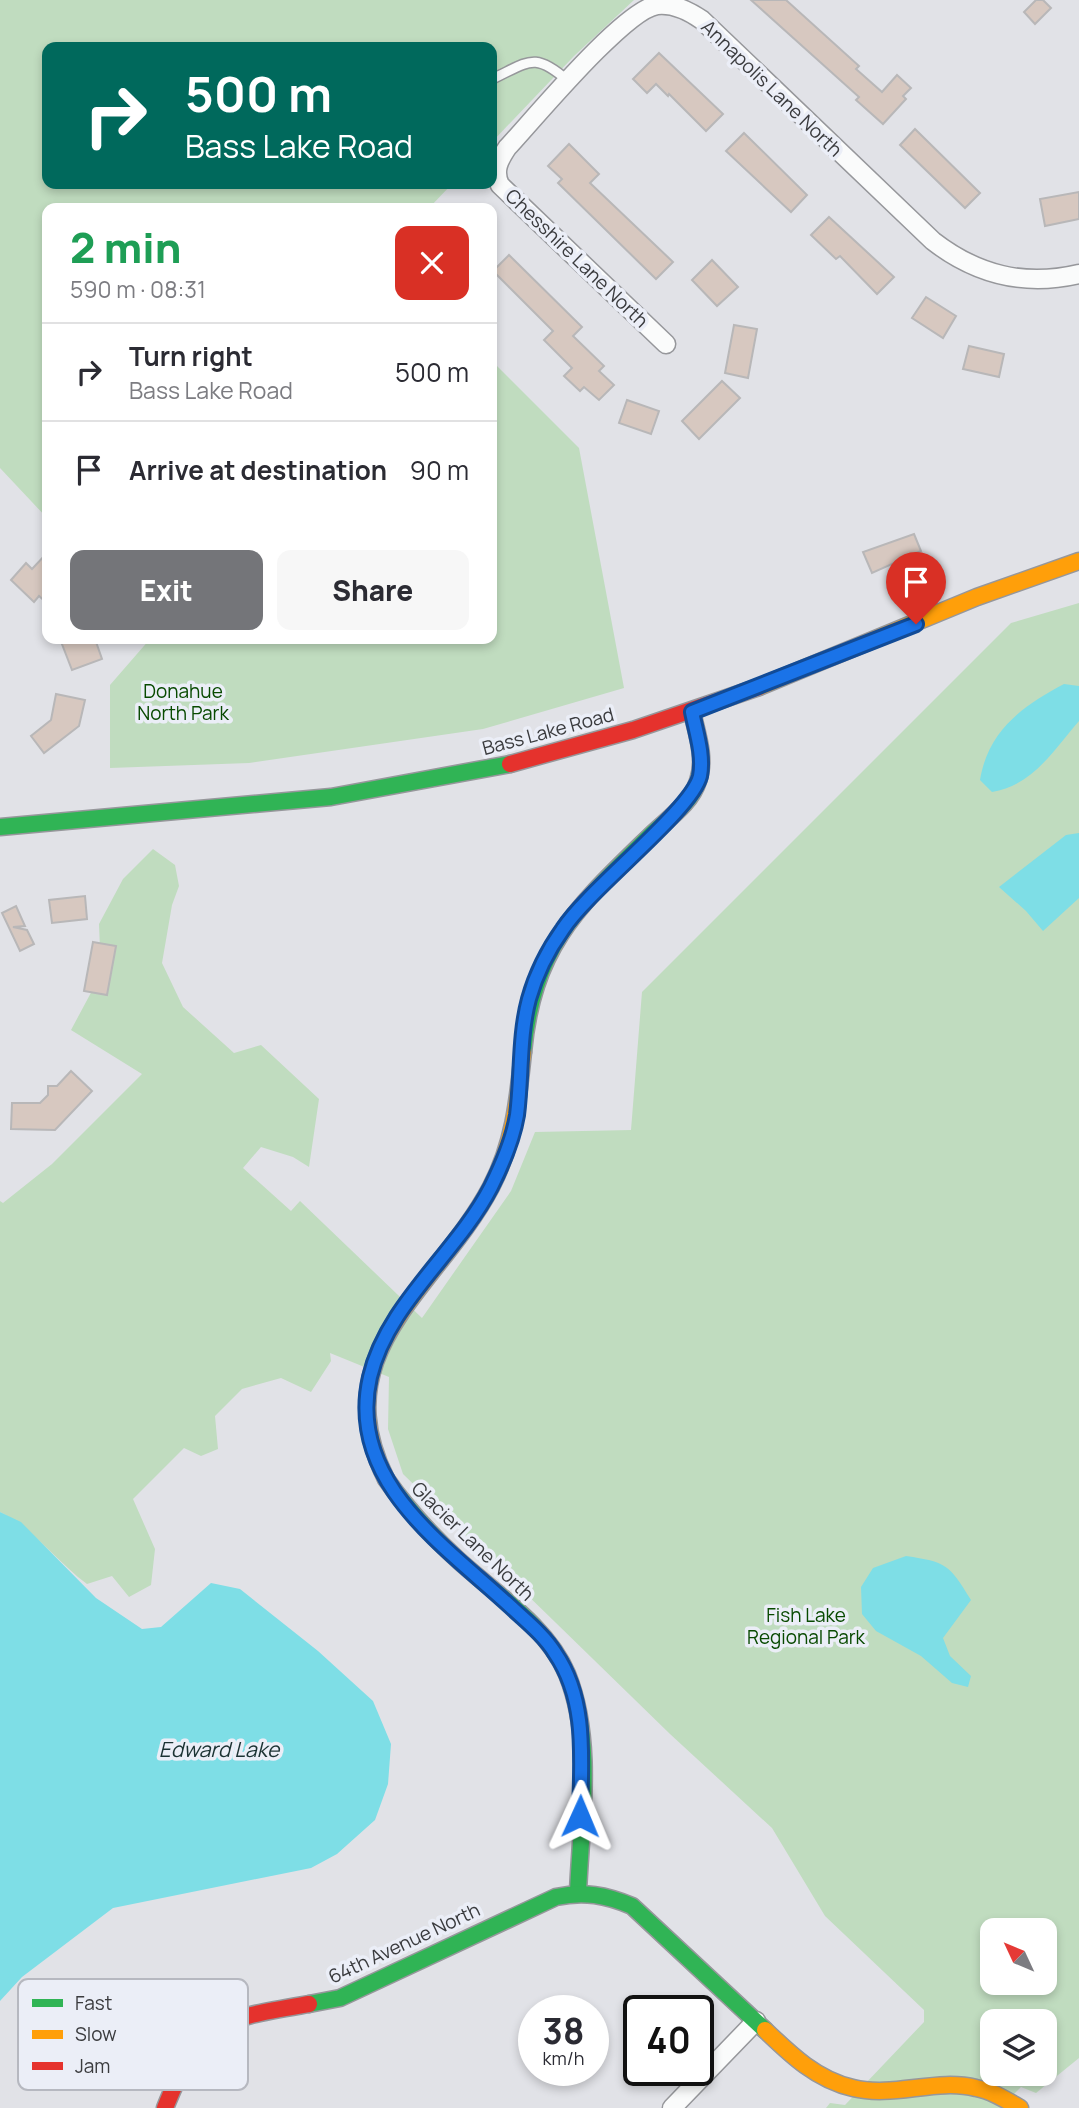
<!DOCTYPE html>
<meta charset="utf-8">
<style>
:root{--surface:#fff;--page:#f7f7f7;--text:#2b2b33;--muted:#7c7c81;--line:#e1e1e2;--accent:#747579}
body{margin:0;font-family:Manrope,sans-serif;background:var(--page);color:var(--text);height:100vh;display:flex;flex-direction:column;font-size:26px;white-space:nowrap}
*{box-sizing:border-box;margin:0}
p{font-size:23px;color:var(--muted)}
.icon{flex:none;width:38px;height:38px;fill:none;stroke:currentColor;stroke-width:2;stroke-linecap:round;stroke-linejoin:round}
.map{position:relative;flex:1;overflow:hidden}
.panel{position:absolute;left:42px;top:203px;width:455px;height:441px;display:flex;flex-direction:column;background:var(--surface);border-radius:14px;box-shadow:0 4px 10px #0003}
.panel>*{flex:none}
.hud{position:absolute;left:42px;top:42px;width:455px;height:147px;border-radius:14px;box-shadow:0 4px 10px #0003;background:#00695c;color:#fff;overflow:hidden}
.needle{width:46px;rotate:314deg}
.tools{position:absolute;left:980px;top:1918px;display:grid;gap:14px}
.tools a{display:grid;place-items:center;width:77px;height:77px;border-radius:14px;background:var(--surface);box-shadow:0 4px 10px #0003;font-size:35px}
.speed{position:absolute;left:518px;top:1995px;display:flex;gap:14px;font-size:35px;font-weight:700;text-align:center}
.speed>*{display:grid;place-content:center;width:91px;height:91px;border-radius:50%;background:var(--surface);box-shadow:0 4px 10px #0003;line-height:1}
.speed small{font-size:18px;font-weight:400}
.speed .limit{border:4px solid #111;border-radius:10px;background:#fff;color:#111}
.pin{position:absolute;display:grid;place-items:center;width:60px;height:60px;color:#fff;margin:-72px -30px;border-radius:50% 50% 50% 0;rotate:-45deg;box-shadow:0 0 7px #0007}
.pin .icon{rotate:45deg}
.me{position:absolute;width:77px;margin:-38px;rotate:1deg;stroke-linejoin:round;filter:drop-shadow(0 0 5px #0008)}
.turn{display:flex;align-items:center;gap:24px;height:147px;padding:0 28px;font-size:32px}
.turn .icon{width:91px;height:91px;stroke-width:2.5}
.turn b{display:block;font-size:49px;line-height:60px}
.round{display:grid;place-items:center;flex:none;width:74px;height:74px;border-radius:14px;background:var(--page)}
.summary{display:flex;align-items:center;justify-content:space-between;height:119px;padding:0 28px}
h1{font-size:42px;font-weight:800;line-height:52px;color:#1e9e55}
.cta{display:flex;gap:14px;margin-top:auto;padding:14px 28px}
.cta a{flex:1;height:80px;border-radius:14px;background:var(--accent);color:#fff;font-size:28px;font-weight:800;line-height:80px;text-align:center}
.cta a+a{background:var(--page);color:var(--text)}
ul{padding:0;list-style:none}
li{display:flex;align-items:center;gap:21px;height:98px;padding:0 28px;border-top:2px solid var(--line)}
li div{flex:1}
li b{display:block;font-size:26px}
li em{font-style:normal}
.map>svg:first-child{display:block}
</style>
<div class="map">
<svg width="1079" height="2108" viewBox="0 0 1079 2108">
<rect width="100%" height="100%" fill="#e1e2e7"/>
<!-- green -->
<g fill="#c0dcbf" fill-rule="evenodd">
<polygon points="0,0 634,0 574,56 492,142 492,47 47,47 47,184 452,184 429,208 47,208 47,518 0,468"/>
<polygon points="492,361 579,448 624,688 483,729 249,763 110,768 110,685 150,639 492,639"/>
<path d="M 1079,603 L 1079,2058 L 1036,2093 L 1021,2087 L 1000,2108 L 826,2108 L 830,2103 L 845,2105 L 924,2022 L 924,2010 L 825,1916 L 772,1828 L 670,1734 L 403,1474 L 388,1429 L 389,1377 L 330,1353 L 331,1361 L 311,1392 L 281,1378 L 242,1389 L 215,1416 L 218,1449 L 201,1456 L 184,1448 L 133,1499 L 155,1549 L 151,1585 L 129,1597 L 112,1576 L 87,1584 C 56,1561 34,1529 0,1512 L 0,1201 L 3,1203 L 52,1164 L 142,1074 L 71,1030 L 101,974 L 99,924 L 123,879 L 153,849 L 175,865 L 179,886 L 172,905 L 162,963 L 183,1007 L 234,1053 L 261,1045 L 319,1099 L 309,1167 L 293,1157 L 261,1147 L 243,1168 L 291,1211 L 300,1201 L 422,1318 L 511,1191 L 535,1132 L 631,1130 L 642,992 L 1011,623 ZM 992,1930 L 1045,1930 L 1045,1983 L 992,1983 ZM 992,2021 L 1045,2021 L 1045,2074 L 992,2074 Z"/>
</g>
<!-- water -->
<g fill="#7edee6">
<path d="M 1064,684 L 1079,686 L 1079,721 C 1054,750 1032,786 992,792 L 980,780 C 988,731 1022,706 1064,684 Z"/>
<polygon points="1079,833 1079,898 1043,931 1026,911 999,887 1066,835"/>
<polygon points="0,1512 21,1522 96,1598 142,1629 161,1627 211,1583 240,1589 318,1651 373,1701 391,1744 388,1784 375,1820 337,1854 311,1868 113,1908 22,1977 0,2001"/>
<path d="M 906,1556 C 946,1562 949,1564 971,1600 L 943,1638 L 950,1656 L 971,1676 L 968,1687 L 952,1683 L 921,1656 L 876,1631 L 862,1614 L 861,1587 L 873,1568 Z"/>
</g>
<!-- building -->
<g fill="#d7c8c0" stroke="#b8b7b8" stroke-width="2">
<polygon points="751,0 786,0 859,66 856,69 882,92 897,75 911,88 903,96 906,99 883,124 856,100 859,97"/>
<polygon points="1036,0 1043,0 1051,8 1035,24 1024,12"/>
<polygon points="659,53 723,114 706,131 669,94 668,96 656,84 647,93 633,79"/>
<polygon points="915,129 980,193 965,208 900,145"/>
<polygon points="744,133 807,195 791,212 726,151"/>
<polygon points="569,144 599,174 590,183 673,262 656,279 558,183 562,179 548,166"/>
<polygon points="1079,192 1079,219 1045,226 1040,199"/>
<polygon points="829,217 894,277 877,294 840,256 836,259 811,235"/>
<polygon points="509,255 582,327 573,336 604,366 599,371 614,385 599,400 584,387 580,391 564,376 572,368 544,340 553,331 493,271"/>
<polygon points="712,260 738,287 717,306 692,280"/>
<polygon points="926,297 956,316 943,338 912,318"/>
<polygon points="734,325 757,329 748,378 725,373"/>
<polygon points="969,346 1004,354 999,377 963,369"/>
<polygon points="722,381 740,398 699,439 682,421"/>
<polygon points="627,400 659,411 651,434 619,423"/>
<polygon points="914,534 921,551 872,573 863,552"/>
<polygon points="47,553 47,603 39,596 34,602 11,580 26,563 32,569"/>
<polygon points="60,639 95,639 102,659 72,670"/>
<polygon points="56,694 85,700 79,726 44,753 31,736 51,720"/>
<polygon points="85,896 87,919 52,923 49,900"/>
<polygon points="16,906 25,926 13,927 27,930 34,944 20,951 2,913"/>
<polygon points="93,942 116,946 107,995 84,991"/>
<polygon points="71,1071 92,1091 55,1130 11,1129 12,1103 40,1103 48,1095 48,1086 57,1086"/>
</g>
<g fill="none" stroke-linecap="round" stroke-linejoin="round">
<defs>
<path id="lane" d="M 492,79 C 529,62 534,51 568,81"/>
<g id="street">
<path d="M 666,344 L 500,185 C 493,171 499,160 507,148 C 534,119 624,10 657,5 C 674,3 689,11 702,20 L 933,241 C 977,275 1024,287 1079,274"/>
<polyline points="672,2108 756,2021"/>
</g>
<g id="fast">
<polyline points="0,827 331,797 510,764"/>
<path d="M 523,1052 C 533,946 577,907 649,837 C 666,820 691,804 698,781 C 706,759 697,734 692,712"/>
<path d="M 386,1479 C 407,1509 430,1534 457,1559 C 494,1593 547,1626 567,1674 C 594,1741 581,1822 578,1892"/>
<path d="M 309,2004 L 340,1998 L 556,1897 C 584,1891 606,1895 632,1906 L 765,2030"/>
</g>
<g id="slow">
<polyline points="759,687 977,597 1079,561"/>
<path d="M 386,1479 C 322,1350 438,1288 491,1187 C 514,1143 518,1100 523,1052"/>
<path d="M 765,2030 C 791,2055 817,2080 853,2088 C 894,2098 936,2078 976,2088 C 992,2091 1006,2100 1020,2108"/>
</g>
<g id="jam">
<polyline points="510,764 633,730 759,687"/>
<path d="M 165,2108 C 200,2020 221,2019 309,2004"/>
</g>
</defs>
<!-- lane casing -->
<use href="#lane" stroke="#96979b" stroke-width="12"/>
<!-- street casing -->
<use href="#street" stroke="#96979b" stroke-width="21"/>
<!-- fast casing -->
<use href="#fast" stroke="#96979b" stroke-width="19"/>
<!-- slow casing -->
<use href="#slow" stroke="#96979b" stroke-width="19"/>
<!-- jam casing -->
<use href="#jam" stroke="#96979b" stroke-width="19"/>
<!-- lane -->
<use href="#lane" stroke="#fafbfb" stroke-width="9"/>
<!-- street -->
<use href="#street" stroke="#fafbfb" stroke-width="18"/>
<!-- fast -->
<use href="#fast" stroke="#30b455" stroke-width="16"/>
<!-- slow -->
<use href="#slow" stroke="#ff9f0a" stroke-width="16"/>
<!-- jam -->
<use href="#jam" stroke="#e5322d" stroke-width="16"/>
</g>
<g fill="none" stroke-linecap="round" stroke-linejoin="round">
<defs>
<path id="route" d="M 580,1816 C 581,1761 588,1701 555,1653 C 544,1635 526,1621 510,1606 C 445,1546 346,1481 370,1377 C 387,1304 457,1253 491,1187 C 502,1165 513,1139 517,1115 C 522,1076 519,1036 529,999 C 536,974 548,950 563,929 C 589,889 692,810 700,776 C 704,755 696,732 692,712 L 916,624"/>
</defs>
<!-- route casing -->
<use href="#route" stroke="#114b97" stroke-width="18"/>
<!-- route -->
<use href="#route" stroke="#1a73e8" stroke-width="12"/>
</g>
<g text-anchor="middle" dominant-baseline="central" stroke-width="7" stroke-linejoin="round" paint-order="stroke">
<!-- street labels -->
<g font-size="19" fill="#3a3b3e" stroke="#ebeef7">
<text transform="translate(772 88) rotate(44)">Annapolis Lane North</text>
<text transform="translate(577 258) rotate(44)">Chesshire Lane North</text>
<text transform="translate(548 731) rotate(-15)">Bass Lake Road</text>
<text transform="translate(473 1541) rotate(44)">Glacier Lane North</text>
<text transform="translate(404 1943) rotate(-25)">64th Avenue North</text>
</g>
<!-- park labels -->
<g font-size="19" fill="#084a00" stroke="#ebeef7">
<text x="183" y="691">Donahue<tspan x="183" dy="22">North Park</tspan></text>
<text x="806" y="1615">Fish Lake<tspan x="806" dy="22">Regional Park</tspan></text>
</g>
<!-- water labels -->
<g font-size="21" font-style="italic" fill="#1b3233" stroke="#ebeef7">
<text x="219" y="1749">Edward Lake</text>
</g>
</g>
<!-- legend -->
<rect x="18" y="1979" width="230" height="111" rx="10" fill="#ebeef7" stroke="#b6b8c0" stroke-width="2"/>
<rect x="32" y="1999" width="31" height="8" fill="#30b455"/>
<rect x="32" y="2030" width="31" height="9" fill="#ff9f0a"/>
<rect x="32" y="2062" width="31" height="8" fill="#e5322d"/>
<g font-size="19" fill="#3a3b3e">
<text x="75" y="2010">Fast</text>
<text x="75" y="2041">Slow</text>
<text x="75" y="2073">Jam</text>
</g>
</svg>
<div class="tools">
<a><svg class="needle" viewBox="-14 -14 28 28"><path d="M0-13l5 13h-10z" fill="#e53935"/><path d="M0 13l5-13h-10z" fill="#7c7c81"/></svg></a>
<a><svg class="icon" aria-label="layers" viewBox="0 0 24 24"><path d="M12 4l9 5-9 5-9-5zM3 14l9 5 9-5"/></svg></a>
</div>
<div class="speed"><div>38<small>km/h</small></div><div class="limit">40</div></div>
<div class="pin" style="left:916px;top:624px;background:#d93025"><svg class="icon" aria-label="arrive" viewBox="0 0 24 24"><path d="M6 21V4h12l-3 4 3 4H6"/></svg></div>
<svg class="me" style="left:580px;top:1816px" viewBox="-20 -20 40 40"><path d="M0-17L14 15 0 8-14 15z" fill="#1a73e8" stroke="#fff" stroke-width="4"/></svg>
<div class="hud">
<div class="turn"><svg class="icon" aria-label="right" viewBox="0 0 24 24"><path d="M7 20v-9h11M14 6l5 5-5 5"/></svg><div><b>500 m</b>Bass Lake Road</div></div>
</div>
<section class="panel">
<div class="summary"><div><h1>2 min</h1><p>590 m · 08:31</p></div><a class="round" style="background:#d93025;color:#fff"><svg class="icon" aria-label="close" viewBox="0 0 24 24"><path d="M6 6l12 12M18 6L6 18"/></svg></a></div>
<ul>
<li><svg class="icon" aria-label="right" viewBox="0 0 24 24"><path d="M7 20v-9h11M14 6l5 5-5 5"/></svg><div><b>Turn right</b><p>Bass Lake Road</p></div><em>500 m</em></li>
<li><svg class="icon" aria-label="arrive" viewBox="0 0 24 24"><path d="M6 21V4h12l-3 4 3 4H6"/></svg><div><b>Arrive at destination</b></div><em>90 m</em></li>
</ul>
<div class="cta"><a>Exit</a><a>Share</a></div>
</section>
</div>
